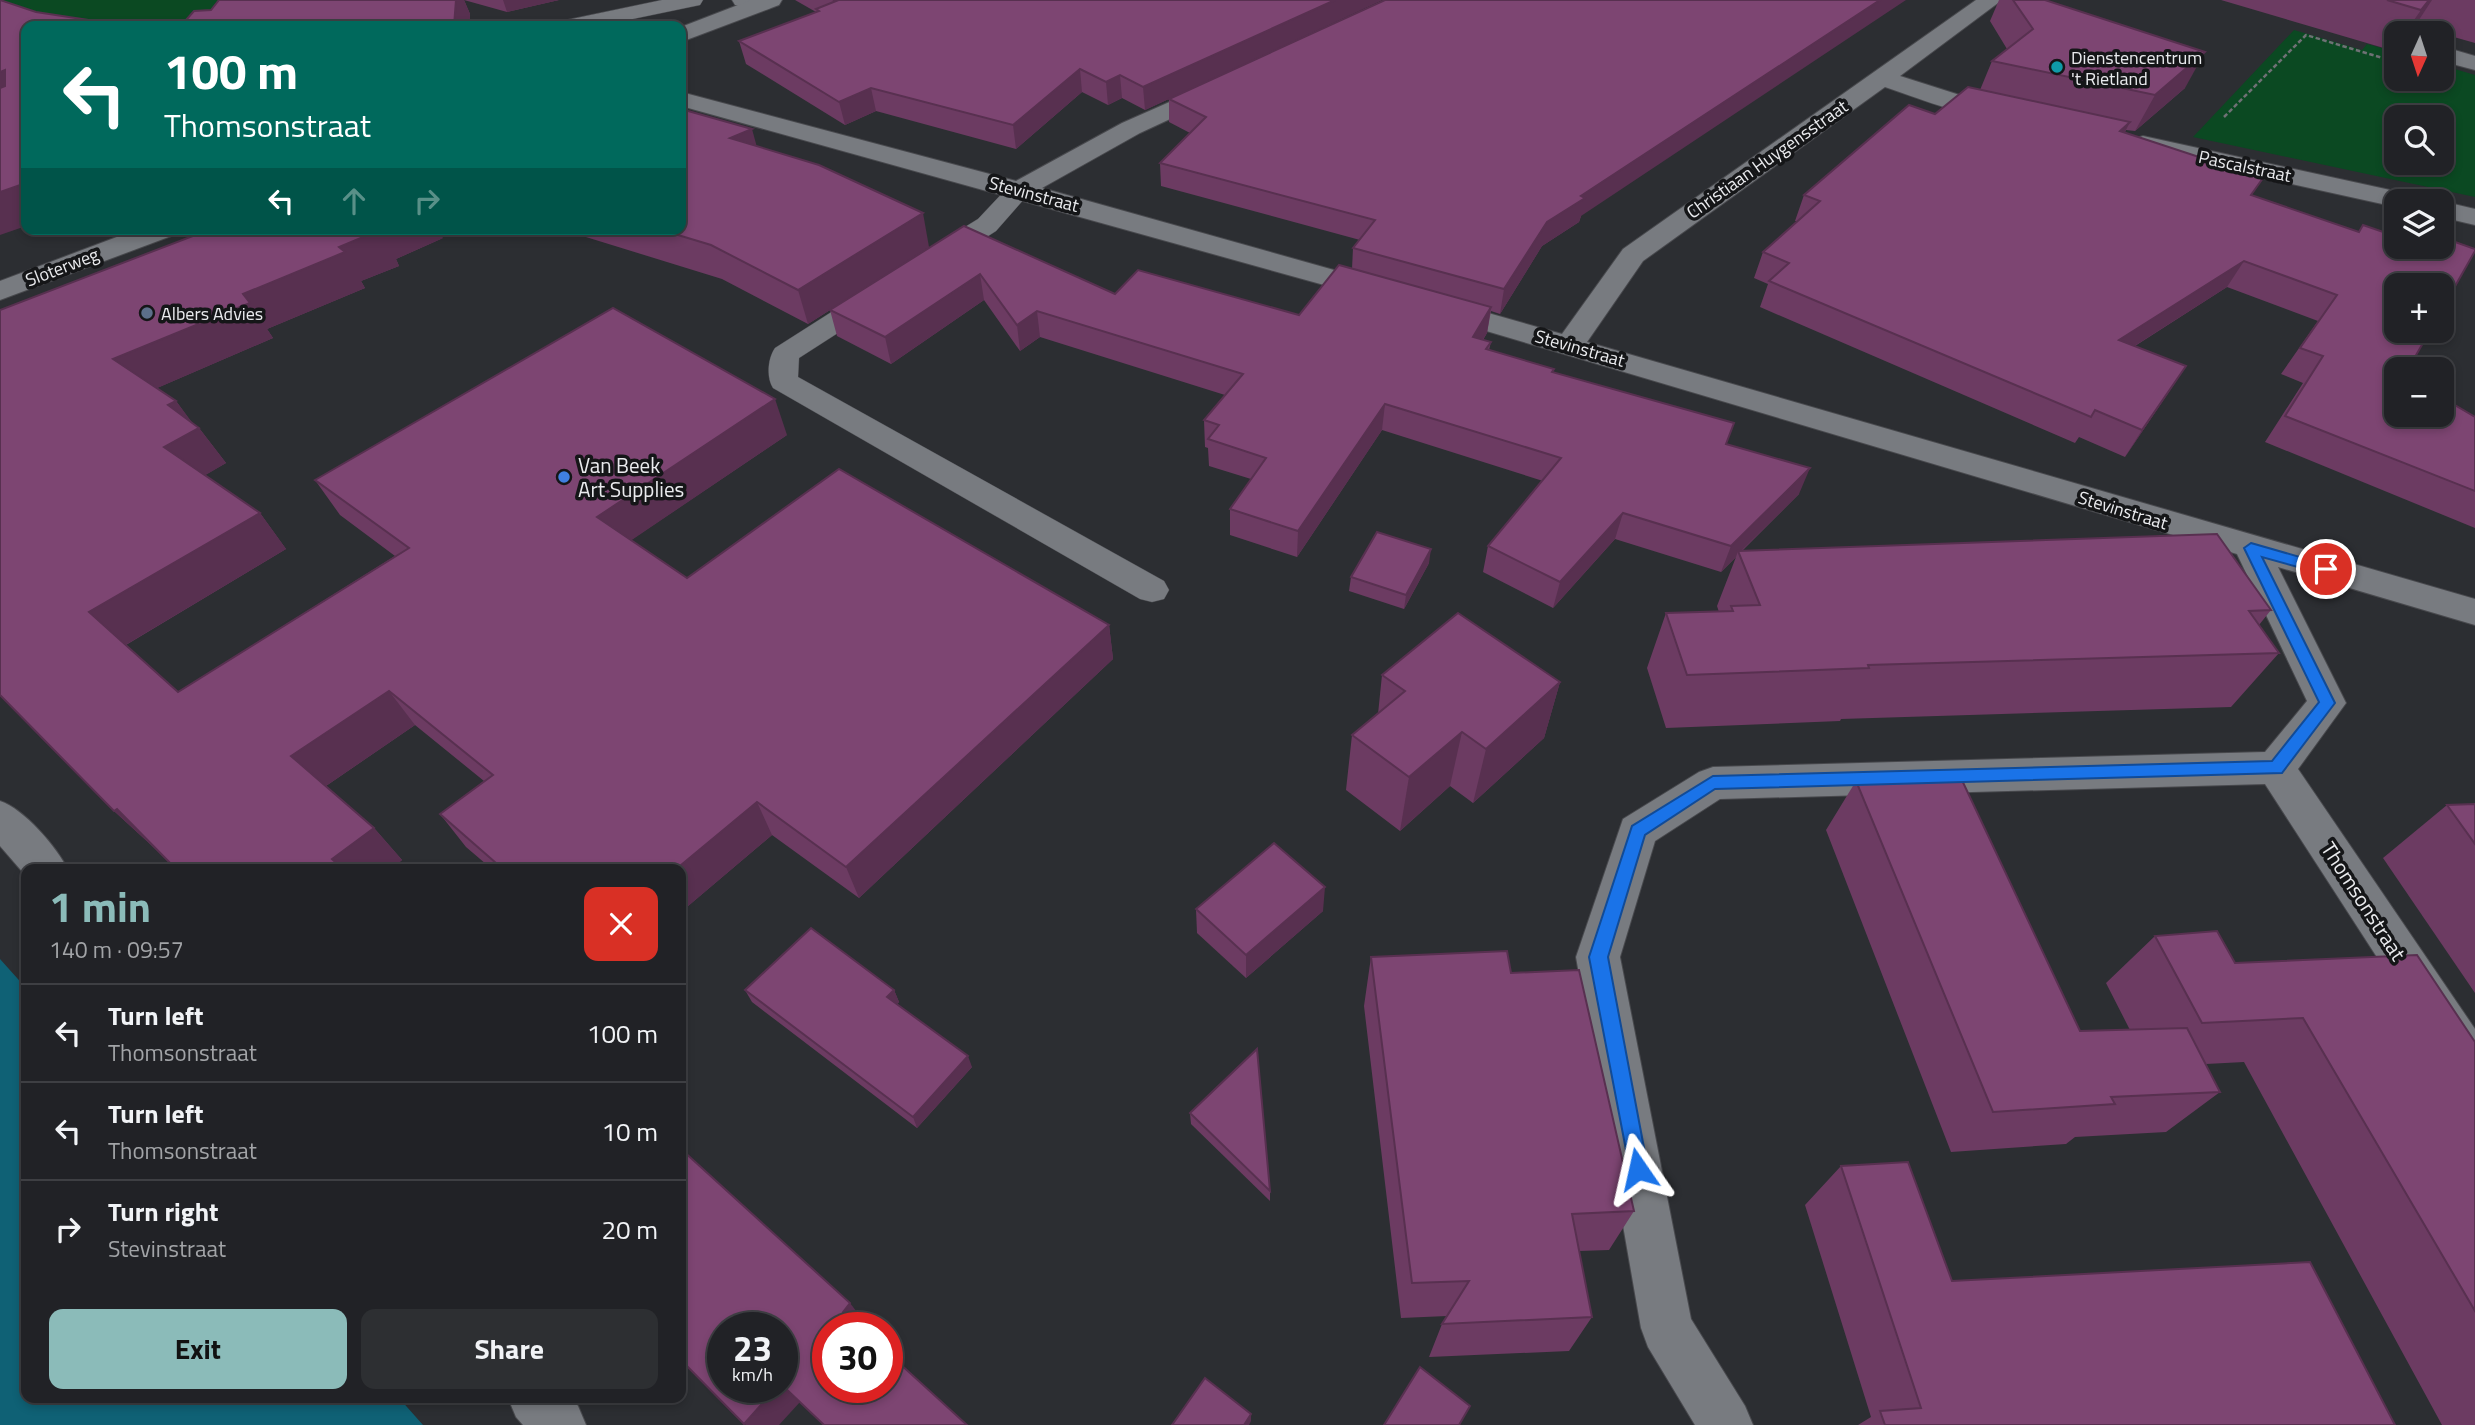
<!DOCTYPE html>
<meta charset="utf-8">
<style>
:root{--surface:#212226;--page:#2d2f32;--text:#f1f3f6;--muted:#a2a4a7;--line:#3e3f43;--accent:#8bbbb9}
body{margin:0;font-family:"Titillium Web",sans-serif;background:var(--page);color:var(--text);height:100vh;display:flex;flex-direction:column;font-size:26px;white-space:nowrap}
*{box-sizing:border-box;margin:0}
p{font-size:23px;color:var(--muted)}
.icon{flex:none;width:38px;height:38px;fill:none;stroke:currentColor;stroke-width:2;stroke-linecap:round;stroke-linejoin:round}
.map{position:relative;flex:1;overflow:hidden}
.details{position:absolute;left:21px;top:864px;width:665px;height:539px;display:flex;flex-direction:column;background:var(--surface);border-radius:14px;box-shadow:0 4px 10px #0003,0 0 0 2px var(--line)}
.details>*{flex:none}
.guide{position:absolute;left:21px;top:21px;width:665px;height:214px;border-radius:14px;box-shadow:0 4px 10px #0003,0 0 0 2px var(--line);background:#00695c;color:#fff;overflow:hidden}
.needle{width:46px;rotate:183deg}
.buttons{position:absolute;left:2384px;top:21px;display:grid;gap:14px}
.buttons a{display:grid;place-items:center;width:70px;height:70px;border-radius:14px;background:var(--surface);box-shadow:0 4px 10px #0003,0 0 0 2px var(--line);font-size:35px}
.speed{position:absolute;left:707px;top:1312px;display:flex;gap:14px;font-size:35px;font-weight:700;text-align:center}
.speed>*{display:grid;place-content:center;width:91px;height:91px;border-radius:50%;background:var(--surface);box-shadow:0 4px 10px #0003,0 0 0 2px var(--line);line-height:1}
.speed small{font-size:18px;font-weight:400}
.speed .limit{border:10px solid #d22;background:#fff;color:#111}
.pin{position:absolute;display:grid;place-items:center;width:60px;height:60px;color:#fff;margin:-30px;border:4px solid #fff;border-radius:50%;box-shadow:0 2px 7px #0007}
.me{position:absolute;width:77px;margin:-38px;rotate:349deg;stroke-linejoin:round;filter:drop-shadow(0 0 5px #0008)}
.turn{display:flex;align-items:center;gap:24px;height:147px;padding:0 28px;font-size:32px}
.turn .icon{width:91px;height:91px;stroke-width:2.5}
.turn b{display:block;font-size:49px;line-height:60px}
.lanes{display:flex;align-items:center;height:66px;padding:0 28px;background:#0003;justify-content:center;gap:35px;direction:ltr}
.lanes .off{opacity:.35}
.round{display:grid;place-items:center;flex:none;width:74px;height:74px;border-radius:14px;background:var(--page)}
.summary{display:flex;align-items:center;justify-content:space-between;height:119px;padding:0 28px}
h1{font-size:42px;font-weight:700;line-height:52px;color:var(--accent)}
.action{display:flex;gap:14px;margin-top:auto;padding:14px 28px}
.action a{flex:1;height:80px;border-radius:14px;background:var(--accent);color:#111;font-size:28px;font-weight:700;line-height:80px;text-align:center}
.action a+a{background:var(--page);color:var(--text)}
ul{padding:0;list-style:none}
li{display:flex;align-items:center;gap:21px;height:98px;padding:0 28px;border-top:2px solid var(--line)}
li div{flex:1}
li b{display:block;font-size:26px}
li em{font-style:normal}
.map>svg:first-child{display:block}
</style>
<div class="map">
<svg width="2475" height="1425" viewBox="0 0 2475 1425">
<rect width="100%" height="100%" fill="#2c2e32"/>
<!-- green -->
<g fill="#0b4922" fill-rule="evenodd">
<polygon points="0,0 249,0 225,26 26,26"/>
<path d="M 2294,30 L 2362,50 L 2367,44 L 2396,52 L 2396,79 L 2441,79 L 2441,65 L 2475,75 L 2475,197 L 2193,137 ZM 2396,117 L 2441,117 L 2441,163 L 2396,163 Z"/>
</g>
<!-- water -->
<polygon fill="#0f6175" points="0,959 26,988 26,1398 399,1398 423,1425 0,1425"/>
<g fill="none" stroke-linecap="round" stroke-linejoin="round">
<defs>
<g id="service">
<polygon points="662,0 703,0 700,5 599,26 559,26 562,21"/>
<polygon points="732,0 769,0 772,4 769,9 761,10 735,5"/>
<polygon points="1019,182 1028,185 1032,190 996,231 946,263 936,265 926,263 923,257 926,251 978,219 1010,185"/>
<path d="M 876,288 L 886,290 L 890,296 L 886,302 L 799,358 L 798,377 L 1164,581 L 1169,590 L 1164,599 L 1152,602 L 1140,599 L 773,388 C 766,377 768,358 775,348 L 866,290 Z"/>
</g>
<g id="minor">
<path d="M 1976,0 L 2002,0 L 1900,76 L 1966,97 L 2011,108 L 2014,113 L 2011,118 C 1984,125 1913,96 1885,87 L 1643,261 L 1587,342 L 2475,599 L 2475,625 L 2278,567 L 2346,703 L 2298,769 L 2475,1029 L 2475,1091 L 2459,1084 L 2265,784 L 1720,799 L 1655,841 L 1620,957 L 1691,1319 L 1745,1406 L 1753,1425 L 1695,1425 L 1648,1347 L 1641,1328 L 1576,957 L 1623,819 L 1699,772 L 1713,767 L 2265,752 L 2307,701 L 2237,554 L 1429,314 L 1424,308 L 1429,302 L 1439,299 L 1562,334 L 1623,249 Z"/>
<polygon points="2441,46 2475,56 2475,70 2441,61"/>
<polygon points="1217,81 1226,83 1229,88 1226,93 1140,133 1042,188 1391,286 1395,292 1391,298 1381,301 1371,298 681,106 681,92 1016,181 1122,123"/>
<polygon points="2143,136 2404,193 2414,195 2417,201 2396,201 2396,207 2134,149 2130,144 2134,139"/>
<polygon points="2440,201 2441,201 2475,209 2475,225 2441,217"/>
</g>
<g id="tertiary">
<polygon points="751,0 782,0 779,5 681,42 681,27"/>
<polygon points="138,229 178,229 174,235 0,300 0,281"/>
<path d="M 0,801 C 24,809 57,847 68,870 L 26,870 L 26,876 L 0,846 Z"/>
<polygon points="508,1398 572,1398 578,1406 586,1425 523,1425 516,1417"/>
</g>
</defs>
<!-- service casing -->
<use href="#service" stroke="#48494d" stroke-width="1"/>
<!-- minor casing -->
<use href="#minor" stroke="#48494d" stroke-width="2"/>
<!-- tertiary casing -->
<use href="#tertiary" stroke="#48494d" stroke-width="2"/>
<!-- path -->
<polyline stroke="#6f7175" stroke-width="2.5" stroke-dasharray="4.5 2.5" stroke-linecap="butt" points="2224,117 2306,35 2396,62"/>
<!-- service -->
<use href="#service" fill="#787b80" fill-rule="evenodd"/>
<!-- minor -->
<use href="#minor" fill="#787b80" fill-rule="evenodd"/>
<!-- tertiary -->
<use href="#tertiary" fill="#787b80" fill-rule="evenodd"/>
</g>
<!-- wall -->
<g fill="#6c3b62">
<polygon points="224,0 559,0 507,12 464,0 470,14 469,26 164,26 186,20 211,10"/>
<polygon points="795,0 1382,0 1145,110 1122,98 1108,105 1082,92 1016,149 876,111 845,125 746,64 739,41 816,12"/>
<polygon points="1999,0 2045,0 2185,88 2135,131 2126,130 2125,132 2252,196 2359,232 2394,236 2396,234 2396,415 2475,417 2475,528 2265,442 2303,383 2281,374 2318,321 2227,287 2135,346 2186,366 2125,457 2079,437 2075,443 1760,307 1768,284 1754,278 1763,252 1797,221 1795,221 1804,195 1935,114 1980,90 1992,61 2007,49 1990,21"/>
<polygon points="2221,0 2475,0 2475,43 2415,26 2409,33 2396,33 2396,49 2394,51"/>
<polygon points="1169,99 1581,216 1579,222 1542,246 1500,314 1491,311 1487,333 1483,340 1491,342 1489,350 1554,369 1553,372 1727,444 1799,494 1742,551 2271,610 2259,625 2279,653 2231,707 1841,719 1840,721 1666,728 1647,668 1666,613 1719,612 1717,606 1736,557 1721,572 1615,539 1553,608 1483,572 1488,546 1543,481 1382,430 1297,557 1230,535 1230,509 1251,479 1209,466 1208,448 1205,447 1204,420 1225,395 1040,337 1020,351 984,300 891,364 837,336 830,310 964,226 1115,294 1299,315 1352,269 1353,248 1360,240 1161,186 1160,163 1190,133 1169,122"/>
<polygon points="756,146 929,247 808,324 722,279 560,229 681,229"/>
<polygon points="443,238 396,259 399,266 361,281 365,288 267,329 273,338 157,388 176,401 192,423 199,428 226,463 205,475 260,513 286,549 126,645 178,692 395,556 340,515 315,480 787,435 631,540 687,578 1109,625 1113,659 859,898 772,835 681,912 681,870 493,870 466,847 440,814 484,781 415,725 326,786 374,828 402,860 390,870 177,870 150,844 114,811 0,310"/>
<polygon points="1429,563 1404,609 1349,591 1351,577"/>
<polygon points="1382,675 1560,682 1544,738 1473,803 1450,786 1400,831 1346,790 1352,735 1378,714"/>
<polygon points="1856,781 2080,1031 2130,1030 2106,983 2155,936 2235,963 2475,1042 2475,1425 2442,1425 2244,1062 2206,1064 2220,1092 2166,1132 2075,1137 2066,1144 1951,1152 1826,830"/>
<polygon points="2475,804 2475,993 2383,858 2447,805"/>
<polygon points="1196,909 1323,911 1246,978 1197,933"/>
<polygon points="1371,957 1511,973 1634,1211 1609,1250 1579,1251 1592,1317 1569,1351 1429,1357 1442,1324 1447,1316 1401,1318 1364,1006"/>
<polygon points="745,990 894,990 899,1002 897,1004 972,1067 917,1128 752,1002"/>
<polygon points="1190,1113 1270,1191 1270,1201 1191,1124"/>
<polygon points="1841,1166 1952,1281 2395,1425 1858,1425 1871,1417 1805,1205"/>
</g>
<!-- shaded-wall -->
<g fill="#583050">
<polygon points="456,0 464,0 470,14 469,26 454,26"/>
<polygon points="503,0 559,0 507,12"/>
<polygon points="1335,0 1382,0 1145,110 1143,87"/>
<polygon points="1880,0 1906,0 1581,216 1579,222 1542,246 1500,314 1504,289 1547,222 1581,196"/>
<polygon points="2429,0 2432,0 2415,26 2409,33 2405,33 2421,10"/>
<polygon points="2205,52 2185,88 2135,131 2155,95"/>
<polygon points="1080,69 1082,92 1016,149 1013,125"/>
<polygon points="5,70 26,101 0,110 0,72"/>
<polygon points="1120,75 1122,98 1108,105 1106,82"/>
<polygon points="871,88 876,111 845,125 839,102"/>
<polygon points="2130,122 2117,148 2120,131"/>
<polygon points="752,129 761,162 730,138"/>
<polygon points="26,183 26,226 0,235 0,192"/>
<polygon points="923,213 929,247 808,324 798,290"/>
<polygon points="377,229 438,229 443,238 396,259 399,266 361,281 365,288 267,329 273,338 141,395 113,359 339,247"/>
<polygon points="2244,261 2227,287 2103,366 2119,340"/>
<polygon points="980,274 984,300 891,364 885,337"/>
<polygon points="1491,307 1487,333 1468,363 1473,337"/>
<polygon points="1037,311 1040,337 1020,351 1017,325"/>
<polygon points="2186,366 2169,392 2125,457 2142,430"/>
<polygon points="775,399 787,435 614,552 597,517"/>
<polygon points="176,401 197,429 199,428 226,463 192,483 164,447 168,405"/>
<polygon points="1385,404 1382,430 1297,557 1298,531"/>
<polygon points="1810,468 1799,494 1739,553 1738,551 1736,557 1721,572 1731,546"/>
<polygon points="260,513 286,549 122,647 89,612"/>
<polygon points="1623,513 1615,539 1553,608 1560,582"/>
<polygon points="1431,549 1429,563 1404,609 1406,595"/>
<polygon points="1109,625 1113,659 859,898 846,867"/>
<polygon points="1560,682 1544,738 1473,803 1486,749"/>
<polygon points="389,691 415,725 320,790 291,756"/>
<polygon points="1462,732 1450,786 1400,831 1409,777"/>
<polygon points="757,802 772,835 681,912 681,870 675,870"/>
<polygon points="117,809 150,844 114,811"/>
<polygon points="374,828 402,860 390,870 342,870 332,859"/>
<polygon points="1325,887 1323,911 1246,978 1246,955"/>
<polygon points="894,990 899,1002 892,1009 887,997"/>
<polygon points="968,1056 972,1067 917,1128 913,1117"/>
<polygon points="850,1303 866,1324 863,1328 856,1328 843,1312"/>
<polygon points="782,1385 800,1402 779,1425 746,1425 744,1424 776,1388 782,1388"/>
<polygon points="1251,1414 1251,1421 1249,1425 1244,1425"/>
</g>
<!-- building -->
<g fill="#7d4572" stroke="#583050" stroke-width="2">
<polygon points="0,0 36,12 128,26 26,26 26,183 0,192 0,88 5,86 5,70 0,72"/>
<polygon points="219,0 456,0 454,26 164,26 169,21 186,20 194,11 211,10"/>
<polygon points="833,0 1335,0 1143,87 1120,75 1106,82 1080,69 1013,125 871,88 839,102 739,41 819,11 816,9 836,1"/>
<polygon points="1385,0 1880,0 1581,196 1585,198 1547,222 1504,289 1353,248 1375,220 1160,163 1206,117 1169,99"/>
<polygon points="2013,0 2045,0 2205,52 2155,95 1992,61 2033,29"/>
<polygon points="2387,0 2429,0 2421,10"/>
<polygon points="1968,87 2130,122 2120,131 2263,178 2251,195 2359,232 2363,225 2395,236 2396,235 2396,247 2441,247 2441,237 2475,249 2475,251 2441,311 2441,285 2396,285 2396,331 2430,331 2408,369 2396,369 2396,415 2441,415 2441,397 2475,417 2475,491 2285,416 2323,356 2300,348 2337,295 2244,261 2119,340 2186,366 2142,430 2095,410 2091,417 1769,281 1789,263 1763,252 1820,201 1804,195 1909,105 1935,114"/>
<polygon points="681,109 752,129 730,138 819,165 923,213 798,290 711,245 658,229 681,229"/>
<polygon points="964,226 1115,294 1138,270 1299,315 1339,265 1491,307 1473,337 1491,342 1486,349 1554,369 1552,372 1734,423 1726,444 1810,468 1731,546 1623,513 1560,582 1488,546 1561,458 1385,404 1298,531 1230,509 1266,458 1208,439 1219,425 1204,420 1243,374 1037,311 1017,325 980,274 885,337 830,310"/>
<polygon points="211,229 379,229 380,230 339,247 345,252 243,294 250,303 113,359 176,401 168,405 199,428 164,447 260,513 89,612 178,692 409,548 315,480 613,308 775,399 597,517 687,578 839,469 1109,625 846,867 757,802 675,870 504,870 440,814 493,775 389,691 291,756 374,828 332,859 344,870 177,870 117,809 114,811 0,695 0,310"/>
<polygon points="1377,532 1431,549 1406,595 1351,577"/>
<polygon points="2217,534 2271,610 2249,611 2279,653 1868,665 1869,668 1687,675 1666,613 1733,611 1731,606 1760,605 1738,551"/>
<polygon points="1458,613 1560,682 1486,749 1462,732 1409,777 1352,735 1405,691 1382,675"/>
<polygon points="1960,776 2080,1031 2187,1028 2220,1092 2111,1097 2115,1104 1993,1112 1856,781"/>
<polygon points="2475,804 2475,844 2447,805"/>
<polygon points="1274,843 1325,887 1246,955 1196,909"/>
<polygon points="811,928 894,990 887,997 968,1056 913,1117 745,990"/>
<polygon points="2217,931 2235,963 2417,955 2475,1042 2475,1311 2303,1018 2202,1023 2155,936"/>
<polygon points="1507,951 1511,973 1579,970 1634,1211 1572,1214 1592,1317 1442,1324 1469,1281 1412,1283 1371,957"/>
<polygon points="1257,1049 1270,1191 1190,1113"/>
<polygon points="681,1149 850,1303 843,1312 861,1328 828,1328 828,1388 887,1388 887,1352 967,1425 824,1425 782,1385 782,1328 723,1328 723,1388 776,1388 744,1424 681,1360"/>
<polygon points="1908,1162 1952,1281 2310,1262 2395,1425 1885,1425 1880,1411 1921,1408 1841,1166"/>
<polygon points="1420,1367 1470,1406 1459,1425 1384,1425"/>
<polygon points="1205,1378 1251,1414 1244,1425 1172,1425"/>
</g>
<!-- route -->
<polygon fill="#1a73e8" stroke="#114b97" stroke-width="2" points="2251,543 2331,566 2333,569 2326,575 2262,557 2335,703 2282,773 1715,789 1645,835 1608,957 1648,1169 1645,1176 1638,1179 1631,1176 1589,957 1632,826 1713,776 2272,761 2319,702 2244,548"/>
<!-- markers -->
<circle fill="#0f9aa8" stroke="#151618" stroke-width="2.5" cx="2057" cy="67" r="7"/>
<circle fill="#5c6f8a" stroke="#151618" stroke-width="2.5" cx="147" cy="313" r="7"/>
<circle fill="#3f7fe0" stroke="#151618" stroke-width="2.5" cx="564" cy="477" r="7"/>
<g text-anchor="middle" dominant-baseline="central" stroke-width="7" stroke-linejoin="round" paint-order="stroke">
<!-- far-poi labels -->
<g font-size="18" fill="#eaebee" stroke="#151618" text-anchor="start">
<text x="2071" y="57">Dienstencentrum<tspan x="2071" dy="21">'t Rietland</tspan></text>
<text x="161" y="313">Albers Advies</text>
</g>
<!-- far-street labels -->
<g font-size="18" fill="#eaebee" stroke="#151618">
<text transform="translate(1767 159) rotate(-35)">Christiaan Huygensstraat</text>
<text transform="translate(2245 166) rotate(12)">Pascalstraat</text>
<text transform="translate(1034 194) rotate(15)">Stevinstraat</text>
<text transform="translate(62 267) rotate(-21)">Sloterweg</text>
<text transform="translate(1580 348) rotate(16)">Stevinstraat</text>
<text transform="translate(2123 510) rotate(17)">Stevinstraat</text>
</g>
<!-- poi labels -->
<g font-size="21" fill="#eaebee" stroke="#151618" text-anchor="start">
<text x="578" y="465">Van Beek<tspan x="578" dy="24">Art Supplies</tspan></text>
</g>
<!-- street labels -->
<g font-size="21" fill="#eaebee" stroke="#151618">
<text transform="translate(2364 901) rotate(57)">Thomsonstraat</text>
</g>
</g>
</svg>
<div class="buttons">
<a><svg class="needle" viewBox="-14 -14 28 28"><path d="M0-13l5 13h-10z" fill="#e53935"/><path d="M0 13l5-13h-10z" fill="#a2a4a7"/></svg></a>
<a><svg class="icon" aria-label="search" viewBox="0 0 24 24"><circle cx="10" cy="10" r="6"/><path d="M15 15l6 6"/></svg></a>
<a><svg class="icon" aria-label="layers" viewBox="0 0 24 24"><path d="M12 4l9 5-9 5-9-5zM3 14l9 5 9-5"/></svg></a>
<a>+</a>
<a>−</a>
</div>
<div class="speed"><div>23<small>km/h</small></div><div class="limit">30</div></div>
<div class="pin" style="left:2326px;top:569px;background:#d93025"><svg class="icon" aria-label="arrive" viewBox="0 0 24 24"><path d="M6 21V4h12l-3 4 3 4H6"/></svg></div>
<svg class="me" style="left:1638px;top:1169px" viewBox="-20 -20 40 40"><path d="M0-17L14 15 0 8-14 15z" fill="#1a73e8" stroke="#fff" stroke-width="4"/></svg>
<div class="guide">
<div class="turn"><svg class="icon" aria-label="left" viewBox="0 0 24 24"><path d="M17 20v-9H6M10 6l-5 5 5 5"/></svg><div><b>100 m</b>Thomsonstraat</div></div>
<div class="lanes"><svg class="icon" aria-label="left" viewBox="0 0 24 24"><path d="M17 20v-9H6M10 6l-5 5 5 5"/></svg><svg class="icon off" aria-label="ahead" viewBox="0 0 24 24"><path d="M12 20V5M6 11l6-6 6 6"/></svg><svg class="icon off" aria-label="right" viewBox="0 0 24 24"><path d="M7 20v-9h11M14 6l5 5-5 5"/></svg></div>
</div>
<section class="details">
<div class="summary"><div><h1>1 min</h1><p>140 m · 09:57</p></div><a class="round" style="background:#d93025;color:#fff"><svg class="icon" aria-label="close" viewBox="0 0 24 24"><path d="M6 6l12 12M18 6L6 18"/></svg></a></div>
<ul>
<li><svg class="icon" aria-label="left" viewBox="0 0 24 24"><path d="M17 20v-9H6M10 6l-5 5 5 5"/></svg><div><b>Turn left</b><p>Thomsonstraat</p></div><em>100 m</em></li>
<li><svg class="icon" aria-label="left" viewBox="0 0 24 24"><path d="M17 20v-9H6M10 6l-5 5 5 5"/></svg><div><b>Turn left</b><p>Thomsonstraat</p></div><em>10 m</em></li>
<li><svg class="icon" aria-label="right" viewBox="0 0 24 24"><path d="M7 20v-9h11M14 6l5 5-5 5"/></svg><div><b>Turn right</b><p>Stevinstraat</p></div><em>20 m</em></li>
</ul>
<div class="action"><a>Exit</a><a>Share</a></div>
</section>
</div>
